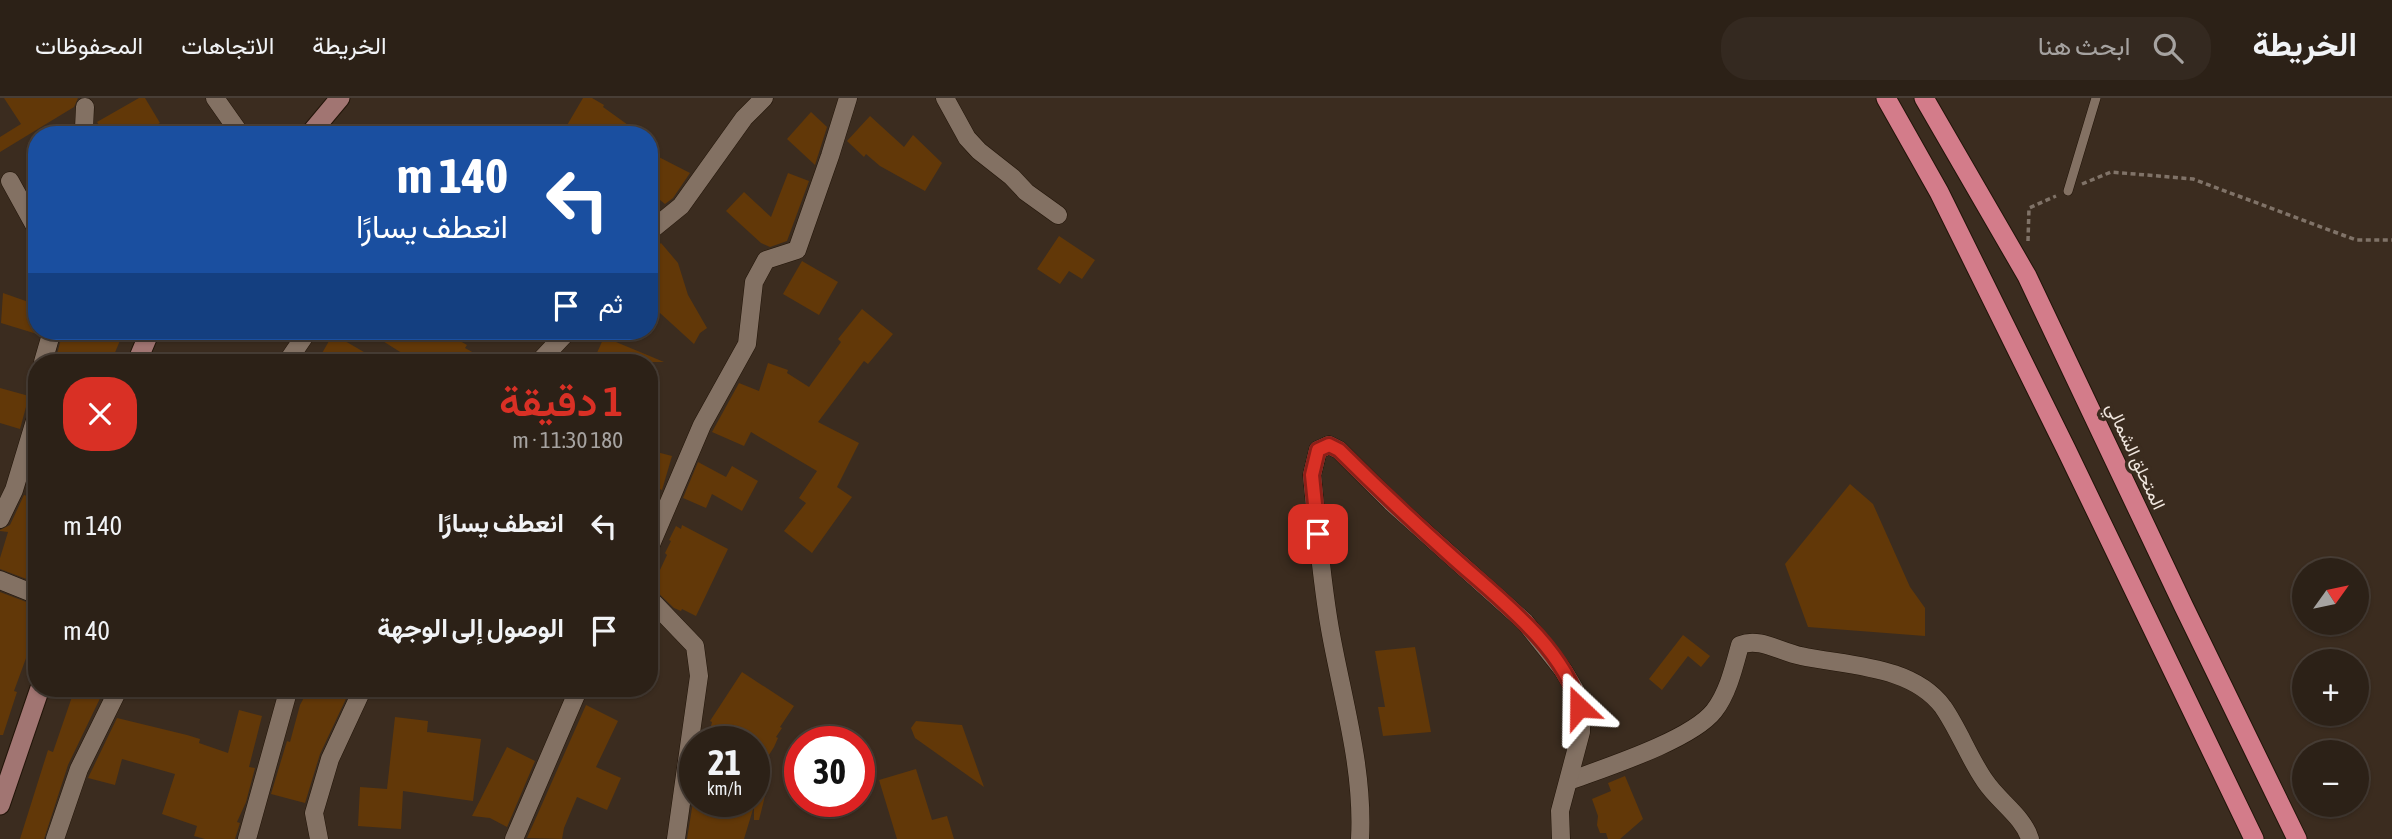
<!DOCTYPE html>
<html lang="ar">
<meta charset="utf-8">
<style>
:root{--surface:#2c2117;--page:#342920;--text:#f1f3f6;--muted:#a6a3a1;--line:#483e36;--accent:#d93025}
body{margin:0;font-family:"Asap Condensed",Vazirmatn,sans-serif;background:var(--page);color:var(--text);direction:rtl;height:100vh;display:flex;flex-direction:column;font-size:26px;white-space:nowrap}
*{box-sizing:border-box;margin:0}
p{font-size:23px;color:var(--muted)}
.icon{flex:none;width:38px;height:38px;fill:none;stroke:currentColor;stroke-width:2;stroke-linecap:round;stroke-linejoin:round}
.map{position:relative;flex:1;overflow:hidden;direction:ltr}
.drawer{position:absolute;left:28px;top:256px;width:630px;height:343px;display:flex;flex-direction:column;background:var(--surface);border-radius:28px;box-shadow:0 2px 5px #0004,0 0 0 2px var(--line);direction:rtl}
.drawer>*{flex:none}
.guide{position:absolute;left:28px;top:28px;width:630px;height:214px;border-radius:28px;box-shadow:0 2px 5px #0004,0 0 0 2px var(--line);direction:rtl;background:#1a4fa0;color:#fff;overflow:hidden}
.needle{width:46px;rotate:57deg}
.fabs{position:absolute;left:2292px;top:460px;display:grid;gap:14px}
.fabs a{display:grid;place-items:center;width:77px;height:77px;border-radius:50%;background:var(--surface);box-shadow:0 2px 5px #0004,0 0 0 2px var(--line);font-size:35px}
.speed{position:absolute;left:679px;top:628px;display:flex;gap:14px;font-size:35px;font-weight:700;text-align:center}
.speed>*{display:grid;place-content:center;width:91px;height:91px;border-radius:50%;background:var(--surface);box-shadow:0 2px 5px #0004,0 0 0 2px var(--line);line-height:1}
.speed small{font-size:18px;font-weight:400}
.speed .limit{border:10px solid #d22;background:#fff;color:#111}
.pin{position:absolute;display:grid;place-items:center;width:60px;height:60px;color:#fff;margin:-30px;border-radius:14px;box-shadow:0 4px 10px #0006}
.me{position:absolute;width:77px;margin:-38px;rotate:337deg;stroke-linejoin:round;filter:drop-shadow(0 0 5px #0008)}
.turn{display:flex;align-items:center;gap:24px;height:147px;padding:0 35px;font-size:32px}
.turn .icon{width:91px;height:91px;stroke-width:2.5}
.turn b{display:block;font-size:49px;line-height:60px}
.then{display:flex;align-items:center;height:66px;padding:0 35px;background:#0003;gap:14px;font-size:26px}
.round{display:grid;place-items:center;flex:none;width:74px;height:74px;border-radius:28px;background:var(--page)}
.head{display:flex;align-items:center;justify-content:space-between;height:119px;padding:0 35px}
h1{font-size:42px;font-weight:600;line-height:52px;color:var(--accent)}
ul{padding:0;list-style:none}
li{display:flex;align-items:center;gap:21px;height:105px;padding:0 35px}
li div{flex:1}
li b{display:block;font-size:26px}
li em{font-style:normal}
header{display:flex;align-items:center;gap:42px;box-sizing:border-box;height:98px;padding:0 35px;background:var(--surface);border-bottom:2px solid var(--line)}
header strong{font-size:33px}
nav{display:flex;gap:38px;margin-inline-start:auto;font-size:24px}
.search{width:490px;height:63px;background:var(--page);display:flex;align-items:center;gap:18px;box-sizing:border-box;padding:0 24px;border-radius:28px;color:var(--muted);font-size:26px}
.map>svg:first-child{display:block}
</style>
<header>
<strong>الخريطة</strong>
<div class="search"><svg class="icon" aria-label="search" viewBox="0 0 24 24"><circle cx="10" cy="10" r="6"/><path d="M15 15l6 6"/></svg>ابحث هنا</div>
<nav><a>الخريطة</a><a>الاتجاهات</a><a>المحفوظات</a></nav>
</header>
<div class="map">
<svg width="2392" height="741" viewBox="0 0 2392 741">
<rect width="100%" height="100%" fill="#3b2c1f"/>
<!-- building -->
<g fill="#623808">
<polygon points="4,0 78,0 74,9 0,54 0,39 21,26"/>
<polygon points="139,0 145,0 160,25 139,37 105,37 97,24"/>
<polygon points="583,0 592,0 604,7 603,9 642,37 580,37 566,29"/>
<polygon points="811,14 827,29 815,67 787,41"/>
<polygon points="870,18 904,49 913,37 942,65 925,93 880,68 866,56 864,59 847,43"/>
<polygon points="649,54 690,75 673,100 665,106 649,93"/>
<polygon points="788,75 809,83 787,143 770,149 761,145 726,113 744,94 771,119"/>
<polygon points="1059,138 1095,162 1082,181 1069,173 1060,186 1037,171"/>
<polygon points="661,145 678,165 688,197 707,230 700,235 694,246 649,205 649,156"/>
<polygon points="802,163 838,184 819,217 783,196"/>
<polygon points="3,195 37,207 37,236 1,225"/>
<polygon points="862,211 893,236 868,266 864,263 818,324 859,345 837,389 852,399 812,455 784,433 806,405 799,400 817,373 751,334 744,348 712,334 739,285 759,293 768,265 788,272 787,275 809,289 841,244 838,241"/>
<polygon points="63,233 124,233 111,264 55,264"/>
<polygon points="367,233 442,233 467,247 465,250 490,264 416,264"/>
<polygon points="333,236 381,264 317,264"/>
<polygon points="604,239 664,264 593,264"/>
<polygon points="0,290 29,298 20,331 0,325"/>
<polygon points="649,352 672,358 662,392 649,387"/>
<polygon points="698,364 726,379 732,368 758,383 742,413 712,396 706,410 683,400"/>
<polygon points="1850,386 1873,406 1910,489 1925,510 1925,538 1808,529 1785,466"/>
<polygon points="24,397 37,401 37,485 0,471 0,460 8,434 0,433 0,432 10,427"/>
<polygon points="682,427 728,451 696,518 682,511 681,513 674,510 652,489 667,457 665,455 671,443 669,442 676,428 681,431"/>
<polygon points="0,494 37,508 37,543 33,541 14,593 17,594 3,637 0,637"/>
<polygon points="1683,537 1710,558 1701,569 1688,558 1662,592 1649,581"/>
<polygon points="1415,549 1431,634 1383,638 1378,609 1385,609 1375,553"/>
<polygon points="742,574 794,608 780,629 782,630 776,639 778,640 774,649 762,668 772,670 759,722 754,722 754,708 744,741 687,741 693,704 754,704 754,644 707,644 712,624 710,623"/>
<polygon points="75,590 105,590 68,667 44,741 20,741 48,652 53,654"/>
<polygon points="309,590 351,590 320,656 305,705 271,696 287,643 290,644 300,607"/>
<polygon points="586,607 618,623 596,669 621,680 607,712 577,699 564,730 562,741 527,740"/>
<polygon points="239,612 262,618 249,669 255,670 246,704 237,724 240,725 235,741 205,741 194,738 197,728 162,716 175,676 122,661 115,687 88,680 117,620 187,637 200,641 199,645 228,655"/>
<polygon points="395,619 428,623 427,634 481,641 473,703 403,693 401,731 358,728 360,689 387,691"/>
<polygon points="916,623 962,627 984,689 915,640 911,630"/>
<polygon points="507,649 535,663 507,729 490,720 472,718"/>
<polygon points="916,671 932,722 947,718 954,741 897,741 879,682"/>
<polygon points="1625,678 1643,721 1620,741 1608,741 1606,735 1600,735 1597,727 1598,718 1592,701 1611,693 1608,685"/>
</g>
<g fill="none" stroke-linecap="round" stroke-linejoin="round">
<defs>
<polyline id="service" points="2068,93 2096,0"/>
<g id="minor">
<polyline points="215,0 241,37"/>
<polyline points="945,0 967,40 979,53 1012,79 1026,94 1058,117"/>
<polyline points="85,9 84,30 87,37"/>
<polyline points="10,83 37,132"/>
<polyline points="649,134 681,108 744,20 764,0"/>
<polyline points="43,264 52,233"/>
<polyline points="287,264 308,233"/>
<polyline points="539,264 568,233"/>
<polyline points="0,421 14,392 37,316"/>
<polyline points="649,451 702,327 747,246 754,184 766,162 797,152 830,58 848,0"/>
<polyline points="0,482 37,497"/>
<polyline points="649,500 695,548 699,578 676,741"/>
<path d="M 1569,683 C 1607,669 1691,642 1714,613 C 1728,595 1734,569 1740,547 C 1760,539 1780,554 1801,558 C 1847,568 1912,567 1943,609 C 1959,632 1969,660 1985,683 C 1999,704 2023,718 2030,741"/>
<polyline points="55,741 79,671 119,590"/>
<polyline points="247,741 289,590"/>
<polyline points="319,741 314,715 330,661 363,590"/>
<polyline points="514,741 579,590"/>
<path d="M 1360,741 C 1364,670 1342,599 1330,531 C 1321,480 1317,428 1312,377 L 1318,352 L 1329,347 L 1339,352 L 1391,404 L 1525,524 L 1563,572 L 1575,592 L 1581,622 L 1581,634 L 1560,713 L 1561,741"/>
</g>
<g id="secondary">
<polyline points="309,37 340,0"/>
<polyline points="137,264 150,233"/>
<polyline points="0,707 40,590"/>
</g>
<g id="trunk">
<polyline points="1886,0 1939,94 2066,351 2254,741"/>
<polyline points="1924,0 2027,178 2184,509 2297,741"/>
</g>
</defs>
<!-- service casing -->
<use href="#service" stroke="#211408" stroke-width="10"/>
<!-- minor casing -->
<use href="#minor" stroke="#211408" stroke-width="19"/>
<!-- secondary casing -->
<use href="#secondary" stroke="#211408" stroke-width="21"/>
<!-- trunk casing -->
<use href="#trunk" stroke="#211408" stroke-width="21"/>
<!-- path -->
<g stroke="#807368" stroke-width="3.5" stroke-dasharray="5 3.5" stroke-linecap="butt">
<polyline points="2082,86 2111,74 2193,81 2356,142 2392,142"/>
<polyline points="2028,143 2029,110 2056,98"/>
</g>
<!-- service -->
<use href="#service" stroke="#837163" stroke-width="9"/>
<!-- minor -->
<use href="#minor" stroke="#837163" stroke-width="18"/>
<!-- secondary -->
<use href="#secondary" stroke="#a17572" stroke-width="19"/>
<!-- trunk -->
<use href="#trunk" stroke="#d37c8a" stroke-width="19"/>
</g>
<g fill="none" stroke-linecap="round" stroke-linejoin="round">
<defs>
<path id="route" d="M 1318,436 L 1312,377 L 1318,352 L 1329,347 L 1339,352 C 1375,388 1411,422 1449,456 C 1494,497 1564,548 1579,609"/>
</defs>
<!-- route casing -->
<use href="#route" stroke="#8d1f18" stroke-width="18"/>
<!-- route -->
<use href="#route" stroke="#d93025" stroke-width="12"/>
</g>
<g text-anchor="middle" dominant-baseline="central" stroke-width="7" stroke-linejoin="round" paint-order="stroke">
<!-- street labels -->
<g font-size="18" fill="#f0e6de" stroke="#3b2c1f">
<text transform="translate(2136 358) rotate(65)">المتحلق الشمالي</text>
</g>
</g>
</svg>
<div class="fabs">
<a><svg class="needle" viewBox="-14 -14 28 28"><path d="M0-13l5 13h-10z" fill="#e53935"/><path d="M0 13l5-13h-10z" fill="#a6a3a1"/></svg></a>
<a>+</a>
<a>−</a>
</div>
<div class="speed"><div>21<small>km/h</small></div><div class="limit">30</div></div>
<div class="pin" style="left:1318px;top:436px;background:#d93025"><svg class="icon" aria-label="arrive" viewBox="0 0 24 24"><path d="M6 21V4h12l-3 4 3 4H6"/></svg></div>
<svg class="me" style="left:1579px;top:609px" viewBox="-20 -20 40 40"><path d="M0-17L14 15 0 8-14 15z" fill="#d93025" stroke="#fff" stroke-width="4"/></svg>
<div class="guide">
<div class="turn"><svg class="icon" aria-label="left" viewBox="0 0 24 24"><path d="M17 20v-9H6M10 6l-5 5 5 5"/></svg><div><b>140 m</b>انعطف يسارًا</div></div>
<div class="then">ثم<svg class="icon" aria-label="arrive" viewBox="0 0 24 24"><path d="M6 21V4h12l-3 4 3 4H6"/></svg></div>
</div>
<section class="drawer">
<div class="head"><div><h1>1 دقيقة</h1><p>180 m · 11:30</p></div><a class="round" style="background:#d93025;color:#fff"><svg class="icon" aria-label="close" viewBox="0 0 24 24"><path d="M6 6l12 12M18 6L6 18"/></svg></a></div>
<ul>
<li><svg class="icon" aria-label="left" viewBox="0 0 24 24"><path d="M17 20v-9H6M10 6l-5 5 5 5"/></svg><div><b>انعطف يسارًا</b></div><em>140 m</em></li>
<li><svg class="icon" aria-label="arrive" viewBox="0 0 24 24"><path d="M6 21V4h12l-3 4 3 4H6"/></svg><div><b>الوصول إلى الوجهة</b></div><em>40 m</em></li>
</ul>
</section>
</div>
